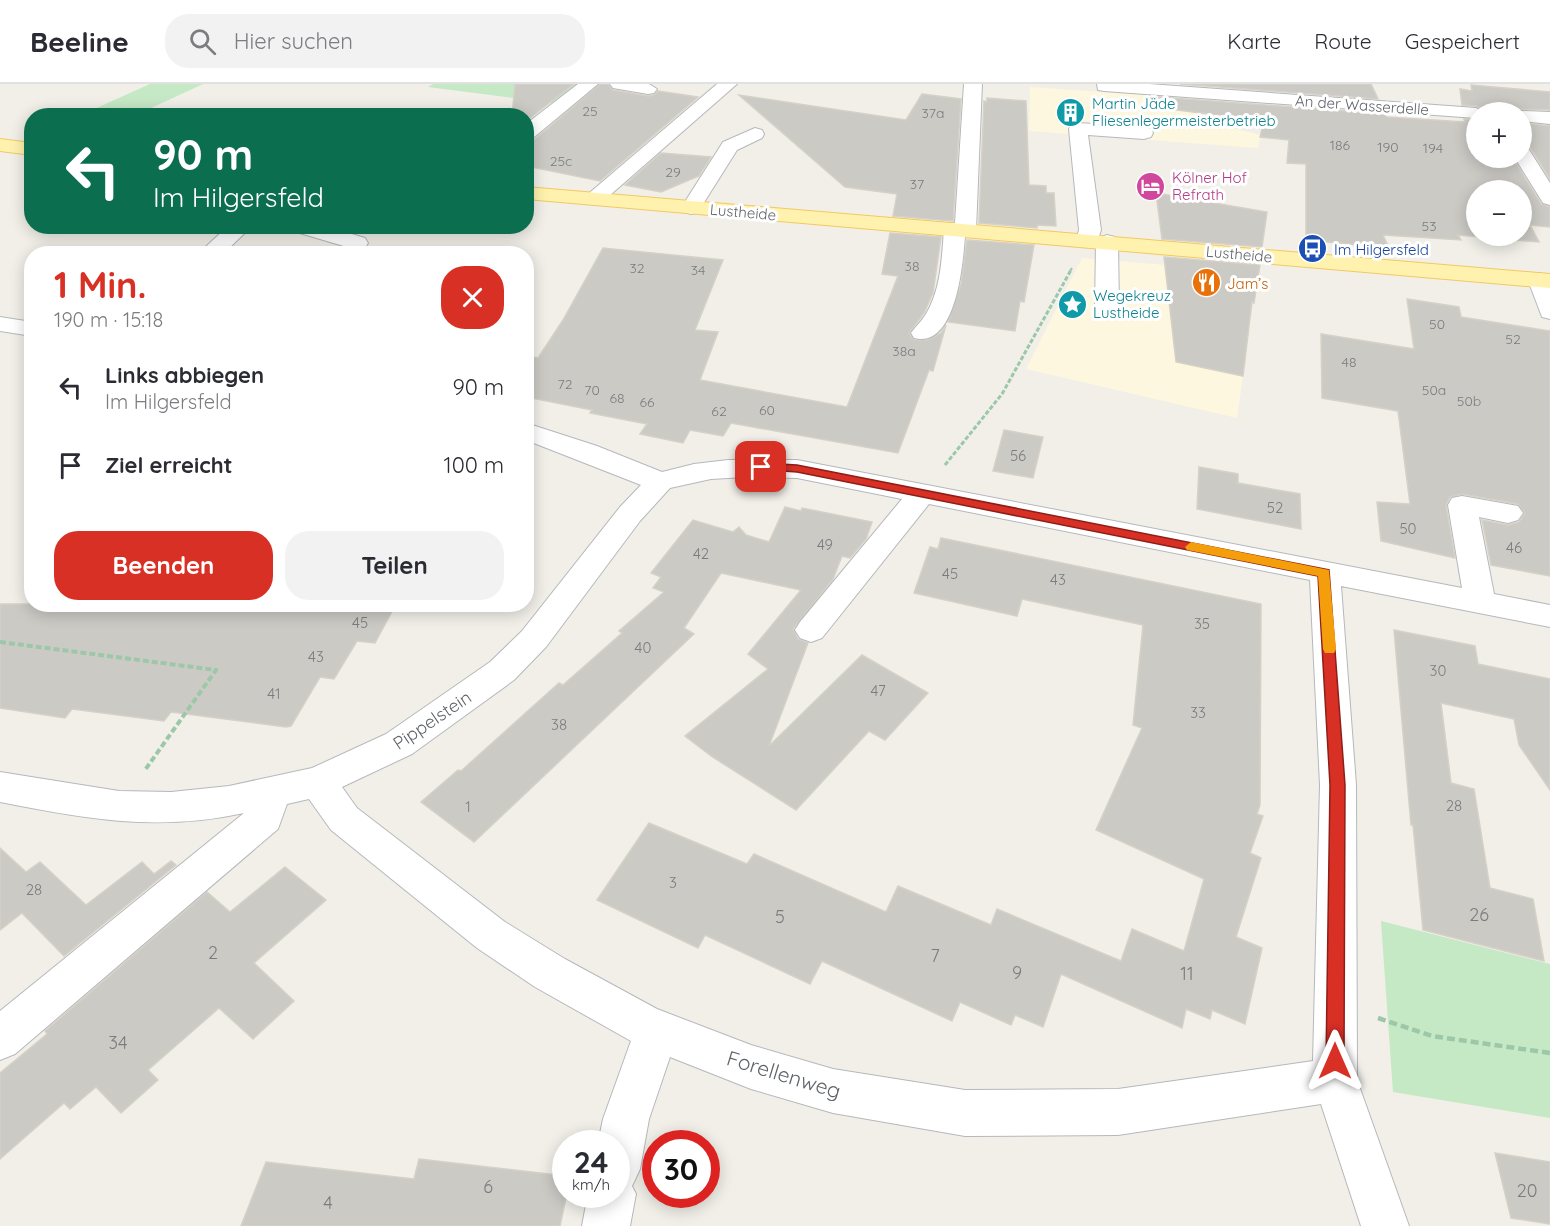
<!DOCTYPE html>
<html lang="de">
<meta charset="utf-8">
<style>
:root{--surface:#fff;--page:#f2f2f3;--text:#2b2b33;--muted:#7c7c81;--line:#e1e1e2;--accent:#d93025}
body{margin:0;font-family:Quicksand,sans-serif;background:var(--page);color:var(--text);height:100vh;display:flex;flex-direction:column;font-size:22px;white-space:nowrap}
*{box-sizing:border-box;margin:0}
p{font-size:20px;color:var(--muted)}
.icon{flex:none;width:33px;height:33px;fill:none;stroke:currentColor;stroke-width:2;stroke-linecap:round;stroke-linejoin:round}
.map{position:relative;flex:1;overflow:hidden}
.drawer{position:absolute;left:24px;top:162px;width:510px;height:366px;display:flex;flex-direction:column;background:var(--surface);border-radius:24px;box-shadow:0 3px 15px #0003}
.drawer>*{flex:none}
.banner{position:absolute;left:24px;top:24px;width:510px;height:126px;border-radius:24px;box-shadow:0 3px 15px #0003;background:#0b6e4f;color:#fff;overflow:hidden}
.tools{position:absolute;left:1466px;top:18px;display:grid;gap:12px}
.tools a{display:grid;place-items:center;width:66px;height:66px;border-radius:50%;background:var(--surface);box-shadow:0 3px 15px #0003;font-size:30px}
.speed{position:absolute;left:552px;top:1046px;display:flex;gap:12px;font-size:30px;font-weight:700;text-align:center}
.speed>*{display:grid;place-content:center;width:78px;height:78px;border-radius:50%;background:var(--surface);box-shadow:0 3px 15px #0003;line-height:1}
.speed small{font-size:15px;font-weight:400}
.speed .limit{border:9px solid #d22;background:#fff;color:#111}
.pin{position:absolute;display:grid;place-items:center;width:51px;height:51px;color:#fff;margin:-26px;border-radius:12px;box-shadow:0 3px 9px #0006}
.me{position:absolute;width:66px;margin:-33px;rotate:0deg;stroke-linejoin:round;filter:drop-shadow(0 0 4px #0008)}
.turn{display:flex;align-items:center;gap:21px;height:126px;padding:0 30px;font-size:27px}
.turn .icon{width:78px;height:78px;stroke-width:2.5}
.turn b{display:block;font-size:42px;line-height:51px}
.round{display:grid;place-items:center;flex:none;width:63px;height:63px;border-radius:24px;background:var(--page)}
.summary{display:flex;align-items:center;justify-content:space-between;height:102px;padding:0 30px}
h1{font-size:36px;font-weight:700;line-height:45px;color:var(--accent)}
.action{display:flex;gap:12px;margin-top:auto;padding:12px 30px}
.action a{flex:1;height:69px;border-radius:24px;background:var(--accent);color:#fff;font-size:24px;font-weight:700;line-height:69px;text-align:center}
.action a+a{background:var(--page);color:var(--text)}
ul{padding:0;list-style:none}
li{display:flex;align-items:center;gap:18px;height:78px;padding:0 30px}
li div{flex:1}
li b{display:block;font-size:22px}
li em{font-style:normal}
header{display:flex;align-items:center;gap:36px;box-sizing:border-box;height:84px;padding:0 30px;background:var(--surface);border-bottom:2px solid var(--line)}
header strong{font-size:28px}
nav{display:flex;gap:33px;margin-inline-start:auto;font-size:21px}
.search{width:420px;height:54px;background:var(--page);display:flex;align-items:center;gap:15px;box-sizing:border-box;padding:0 21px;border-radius:24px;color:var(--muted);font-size:22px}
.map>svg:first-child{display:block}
</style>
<header>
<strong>Beeline</strong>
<div class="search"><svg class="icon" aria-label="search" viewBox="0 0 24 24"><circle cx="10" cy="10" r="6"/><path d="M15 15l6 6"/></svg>Hier suchen</div>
<nav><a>Karte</a><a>Route</a><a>Gespeichert</a></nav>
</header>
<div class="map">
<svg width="1550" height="1142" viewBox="0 0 1550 1142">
<rect width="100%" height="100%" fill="#f1efe8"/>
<!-- commercial -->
<g fill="#fef7e0">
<polygon points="1030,3 1202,15 1199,36 1261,51 1258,64 1029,47"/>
<polygon points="1082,174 1248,188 1252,211 1251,236 1237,334 1026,285"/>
</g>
<!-- green -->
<g fill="#c5e8c5">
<polygon points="150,0 203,0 136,31 81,31"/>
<polygon points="433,0 577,0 554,19 428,3"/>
<polygon points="1381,837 1550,880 1550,1034 1393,1008"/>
</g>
<!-- building -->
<g fill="#cccac5" stroke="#d6d1c6" stroke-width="1.5" fill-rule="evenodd">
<polygon points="515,0 574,0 526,37 526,32 512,32"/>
<polygon points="600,0 608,0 613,6 648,12 654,11 658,7 698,13 600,97 526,82 526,58 534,56"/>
<polygon points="1180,0 1371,0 1378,15"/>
<polygon points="1471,1 1550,8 1550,26 1521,25 1514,26 1512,28 1487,28 1477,22 1462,21 1460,5 1472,7"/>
<polygon points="922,10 961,15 953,137 893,132 897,110 845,103 739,11 906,36"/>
<path d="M 1146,12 L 1385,30 L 1387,33 L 1465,38 L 1464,35 L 1476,36 L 1476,74 L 1513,74 L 1541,120 L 1550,123 L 1550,143 L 1530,141 L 1539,158 L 1458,151 L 1461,156 L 1383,151 L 1389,164 L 1306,156 L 1306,80 L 1287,79 L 1289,56 L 1260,53 L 1264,37 L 1146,22 ZM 1476,106 L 1521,106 L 1521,152 L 1476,152 Z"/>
<polygon points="987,14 1026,17 1029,101 1046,102 1046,109 1054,109 1056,142 1037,141 1037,144 979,139 984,17 987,18"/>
<polygon points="1521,39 1550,42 1550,95 1530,63 1521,60"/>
<polygon points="661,69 711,73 699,92 661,108 625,101"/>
<polygon points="1156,109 1267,128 1262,163 1162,155"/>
<polygon points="890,149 941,153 933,209 924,229 909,249 914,256 928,256 941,249 946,241 933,287 929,286 898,369 731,339 723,352 690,346 683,359 640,350 647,340 590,329 592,326 526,313 526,272 538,274 563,236 603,164 723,176 695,246 718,248 700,296 847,323 898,192 882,190"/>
<polygon points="967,156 1034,161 1024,218 1020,217 1015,247 948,238 961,200"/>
<polygon points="1164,173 1260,181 1254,219 1252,218 1243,292 1176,278"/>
<polygon points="1407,215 1459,223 1461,233 1550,247 1550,492 1491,481 1482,436 1508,441 1519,438 1525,429 1518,420 1462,410 1450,413 1446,421 1455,474 1381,457 1377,418 1410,420 1398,327 1322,314 1321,250 1414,265"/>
<polygon points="1004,346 1043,353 1033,394 993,387"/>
<polygon points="1199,383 1238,390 1238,399 1300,410 1301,445 1197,425"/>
<polygon points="785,423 801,427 802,424 872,438 866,455 850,474 842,472 833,495 793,545 798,555 808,559 769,662 862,571 928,609 885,656 869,647 796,726 711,672 685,652 768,585 748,570 801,506 721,489 684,544 694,550 474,758 421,718 458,686 461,687 559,599 563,601 622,549 619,547 664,508 653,504 661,493 651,489 693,436 733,448 739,443 746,451 769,458"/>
<polygon points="941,454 1261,520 1260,721 1257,730 1263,732 1250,769 1261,774 1236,853 1262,864 1245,940 1212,926 1210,935 1186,925 1182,944 1061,890 1043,943 1015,931 1011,941 960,918 952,937 822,877 810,900 705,851 698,864 597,816 649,739 747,780 754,770 886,828 898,802 991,841 997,825 1121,877 1132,845 1184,867 1204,795 1096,746 1142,644 1133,641 1143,541 1022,515 1017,532 914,509 930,463 938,465"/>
<polygon points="0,520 396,520 375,559 357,557 334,595 320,593 291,642 286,643 171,628 164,637 72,625 65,634 0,624"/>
<polygon points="1394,546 1475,562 1478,580 1550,595 1550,706 1519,661 1514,635 1441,619 1451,699 1474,705 1490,804 1533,815 1544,877 1423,846 1413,741 1411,741"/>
<polygon points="0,764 26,788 40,778 86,821 142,778 154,790 171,777 176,781 64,872 22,829 0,846"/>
<polygon points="285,783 326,816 254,879 294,917 253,955 219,924 148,986 158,996 121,1029 96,1003 70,1025 64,1019 0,1075 0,989 47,950 45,947 207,808 230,828"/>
<polygon points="1495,1069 1550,1078 1550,1140 1511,1134"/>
<polygon points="419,1075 566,1092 566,1114 560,1142 241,1142 266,1078 414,1095"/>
</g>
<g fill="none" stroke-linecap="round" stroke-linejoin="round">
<defs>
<g id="minor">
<polygon points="578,0 598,0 533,54 526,56 526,40"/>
<polygon points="610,0 649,0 657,5 654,9 648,10 613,4"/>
<polygon points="717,0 737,0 601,119 594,121 587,119 584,115 587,111"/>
<path d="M 964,0 L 982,0 L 976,146 L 973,151 L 965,152 C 963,180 956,265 914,254 L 911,249 C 916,242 922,237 926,230 C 941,205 942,173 944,145 L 947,140 L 955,139 Z"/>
<polygon points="1097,0 1149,0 1476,24 1485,28 1476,28 1476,34 1104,7 1098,6"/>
<polygon points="1521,27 1550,28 1550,40 1521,37 1521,28 1514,28"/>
<polygon points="1078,39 1144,43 1151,45 1153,49 1151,53 1144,55 1088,51 1101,146 1098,155 1107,151 1115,153 1118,158 1119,225 1115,230 1107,232 1099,230 1095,225 1096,158 1087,163 1079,161 1076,156 1079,146 1069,45 1071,41"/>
<polygon points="755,44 762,46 764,50 762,54 737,66 698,128 691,130 684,128 681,124 723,58"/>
<polygon points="1521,62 1528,64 1550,99 1550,121 1543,119 1515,74 1521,74"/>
<polygon points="228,142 252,142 223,170 198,170"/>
<polygon points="291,142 325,142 365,154 368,159 365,164 357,166 293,147"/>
<polygon points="1539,189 1547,191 1550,195 1550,235 1542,233 1528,196 1531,191"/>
<polygon points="0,233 32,238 32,252 0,247"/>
<path d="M 526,339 L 597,362 L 662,388 L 694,380 L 728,376 L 797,376 L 1462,504 L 1448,421 L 1452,414 L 1462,412 L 1518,422 L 1523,429 L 1518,436 L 1508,439 L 1479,433 L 1494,510 L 1550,521 L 1550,543 L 1341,502 L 1356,701 L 1357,996 L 1409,1142 L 1361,1142 L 1321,1020 L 1118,1051 L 965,1052 L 833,1029 L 751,1005 L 670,973 L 649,1035 L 640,1085 L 632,1102 L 636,1110 L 630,1142 L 582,1142 L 588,1110 L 616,1110 L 616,1059 L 598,1059 L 603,1035 L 631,957 L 535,903 L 477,864 L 331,746 L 309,715 L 287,720 L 278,745 L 15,970 L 0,976 L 0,927 L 244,729 C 157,748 85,735 0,718 L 0,688 L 119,707 L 171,708 L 229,702 L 312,684 L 386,650 L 490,578 L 522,547 L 620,423 L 641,401 L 526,356 ZM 745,393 L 797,394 L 902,415 L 800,538 L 795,546 L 800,554 L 811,558 L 822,554 L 929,420 L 1310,496 L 1320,701 L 1313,977 L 1118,1005 L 965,1006 L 833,985 L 751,961 L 657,925 L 565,875 L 505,838 L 357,724 L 342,703 L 412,670 L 514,596 L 546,563 L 640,437 L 670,404 L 711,395 Z"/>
</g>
<g id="major">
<polygon points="0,55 32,59 32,71 0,67"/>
<polygon points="526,103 1550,190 1550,204 526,115"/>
</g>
</defs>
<!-- minor casing -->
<use href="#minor" stroke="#b5b8bc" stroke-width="2"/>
<!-- major casing -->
<use href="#major" stroke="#f2c960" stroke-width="2"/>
<!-- path-far3 -->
<polyline stroke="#9cc7a9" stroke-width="2" stroke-dasharray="4 1.5" stroke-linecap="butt" points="1070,187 1072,184"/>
<!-- path-far2 -->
<polyline stroke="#9cc7a9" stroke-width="3" stroke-dasharray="4.5 2" stroke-linecap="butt" points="945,381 1002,310 1071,186"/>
<!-- path-far1 -->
<polyline stroke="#9cc7a9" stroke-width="4" stroke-dasharray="6 3" stroke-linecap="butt" points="0,558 216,586 145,686"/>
<!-- path -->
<polyline stroke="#9cc7a9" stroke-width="4.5" stroke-dasharray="8 4" stroke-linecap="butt" points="1378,934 1432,952 1550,969"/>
<!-- minor -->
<use href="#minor" fill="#fff" fill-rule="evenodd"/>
<!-- major -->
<use href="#major" fill="#fff2af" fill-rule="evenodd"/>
</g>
<!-- route -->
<polygon fill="#d93025" stroke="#8d1f18" stroke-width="1.5" points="761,379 797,381 1329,486 1345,701 1344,977 1342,983 1335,986 1329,983 1326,977 1330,701 1318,492 797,388 757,385 757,380"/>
<!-- slow -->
<polygon fill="#f59e0b" points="1191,458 1329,486 1336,565 1334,569 1325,569 1323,565 1318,492 1187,466 1185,463"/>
<!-- icons -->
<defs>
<symbol id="building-disc" viewBox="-11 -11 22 22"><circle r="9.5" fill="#0f9aa8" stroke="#fff"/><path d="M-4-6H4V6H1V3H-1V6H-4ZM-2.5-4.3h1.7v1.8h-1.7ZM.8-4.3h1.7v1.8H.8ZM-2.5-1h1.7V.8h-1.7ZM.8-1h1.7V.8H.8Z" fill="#fff"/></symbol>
<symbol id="hotel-disc" viewBox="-11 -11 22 22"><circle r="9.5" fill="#d1479c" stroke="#fff"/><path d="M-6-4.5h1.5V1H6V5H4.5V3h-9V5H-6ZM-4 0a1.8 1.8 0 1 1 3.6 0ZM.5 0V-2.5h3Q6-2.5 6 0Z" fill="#fff"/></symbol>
<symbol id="bus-disc" viewBox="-11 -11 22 22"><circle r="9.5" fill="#1a4fb4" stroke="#fff"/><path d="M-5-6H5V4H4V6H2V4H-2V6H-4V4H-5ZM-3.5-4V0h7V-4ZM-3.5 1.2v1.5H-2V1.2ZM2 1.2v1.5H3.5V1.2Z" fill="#fff"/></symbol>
<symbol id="restaurant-disc" viewBox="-11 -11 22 22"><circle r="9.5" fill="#e8710a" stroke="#fff"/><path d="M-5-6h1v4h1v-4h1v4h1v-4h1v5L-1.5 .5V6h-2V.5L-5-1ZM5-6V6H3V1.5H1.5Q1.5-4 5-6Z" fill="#fff"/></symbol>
<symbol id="sight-disc" viewBox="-11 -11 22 22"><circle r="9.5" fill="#0f9aa8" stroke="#fff"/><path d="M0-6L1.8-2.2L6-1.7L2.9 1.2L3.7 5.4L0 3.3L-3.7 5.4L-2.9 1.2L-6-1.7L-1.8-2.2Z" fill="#fff"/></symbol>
</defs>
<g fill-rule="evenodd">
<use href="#building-disc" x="1054" y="12" width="33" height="33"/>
<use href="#hotel-disc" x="1134" y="86" width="33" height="33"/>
<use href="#bus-disc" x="1296" y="148" width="33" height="33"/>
<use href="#restaurant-disc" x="1190" y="182" width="33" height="33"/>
<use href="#sight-disc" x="1056" y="204" width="33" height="33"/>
</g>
<g text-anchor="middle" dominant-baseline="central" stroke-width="6" stroke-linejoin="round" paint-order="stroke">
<!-- far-number labels -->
<g font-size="14" fill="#7a7d7f">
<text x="590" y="27">25</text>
<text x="933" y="29">37a</text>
<text x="1340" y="61">186</text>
<text x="1388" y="63">190</text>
<text x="1433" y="64">194</text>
<text x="561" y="77">25c</text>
<text x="673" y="88">29</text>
<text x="917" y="100">37</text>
<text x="1429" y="142">53</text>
<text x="912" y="182">38</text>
<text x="637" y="184">32</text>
<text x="698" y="186">34</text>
<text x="1437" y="240">50</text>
<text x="1513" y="255">52</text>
<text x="904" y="267">38a</text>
<text x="1349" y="278">48</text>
<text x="565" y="300">72</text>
<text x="592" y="306">70</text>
<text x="1434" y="306">50a</text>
<text x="617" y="314">68</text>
<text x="1469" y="317">50b</text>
<text x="647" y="318">66</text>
<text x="767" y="326">60</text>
<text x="719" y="327">62</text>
</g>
<!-- far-culture labels -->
<g font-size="15" fill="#0d838f" stroke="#fff" text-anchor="start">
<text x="1092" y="19">Martin Jäde<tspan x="1092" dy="17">Fliesenlegermeisterbetrieb</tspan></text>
<text x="1093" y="211">Wegekreuz<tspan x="1093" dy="17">Lustheide</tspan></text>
</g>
<!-- far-street labels -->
<g font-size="15" fill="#5f6368" stroke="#fff">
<text transform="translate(1362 21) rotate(4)">An der Wasserdelle</text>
<text transform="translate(743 128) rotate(5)">Lustheide</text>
<text transform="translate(1239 170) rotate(5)">Lustheide</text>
</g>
<!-- far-hotel labels -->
<g font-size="15" fill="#b23c85" stroke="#fff" text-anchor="start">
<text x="1172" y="93">Kölner Hof<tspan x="1172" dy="17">Refrath</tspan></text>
</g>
<!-- far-transit labels -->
<g font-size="15" fill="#164399" stroke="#fff" text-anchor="start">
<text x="1334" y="165">Im Hilgersfeld</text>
</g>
<!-- far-food labels -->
<g font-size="15" fill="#c56008" stroke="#fff" text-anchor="start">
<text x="1227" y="199">Jam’s</text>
</g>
<!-- number labels -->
<g font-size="15" fill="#7a7d7f">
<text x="1018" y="371">56</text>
<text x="1275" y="423">52</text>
<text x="1408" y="444">50</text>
<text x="825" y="460">49</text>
<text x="1514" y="463">46</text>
<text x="701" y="469">42</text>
<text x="950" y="489">45</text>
<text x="1058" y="495">43</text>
<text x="360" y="538">45</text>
<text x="1202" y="539">35</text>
<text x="643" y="563">40</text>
<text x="316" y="572">43</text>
<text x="1438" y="586">30</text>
<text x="878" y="606">47</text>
<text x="274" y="609">41</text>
<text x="1198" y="628">33</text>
<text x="559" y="640">38</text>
<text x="1454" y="721">28</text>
<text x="468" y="722">1</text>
<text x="673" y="798">3</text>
<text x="34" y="805">28</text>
</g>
<!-- street labels -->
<g font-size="18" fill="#5f6368" stroke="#fff">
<text transform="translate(432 636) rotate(-34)">Pippelstein</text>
</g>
<!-- near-number labels -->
<g font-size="18" fill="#7a7d7f">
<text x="1479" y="830">26</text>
<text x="780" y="832">5</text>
<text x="213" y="868">2</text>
<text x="935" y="871">7</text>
<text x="1017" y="888">9</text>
<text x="1187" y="889">11</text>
<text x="118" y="958">34</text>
<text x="488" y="1102">6</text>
<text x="1527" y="1106">20</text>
<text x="328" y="1118">4</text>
</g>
<!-- near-street labels -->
<g font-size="21" fill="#5f6368" stroke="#fff">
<text transform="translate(784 990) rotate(17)">Forellenweg</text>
</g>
</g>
</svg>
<div class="tools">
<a>+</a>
<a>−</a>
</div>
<div class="speed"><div>24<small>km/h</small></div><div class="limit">30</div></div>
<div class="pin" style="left:761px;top:383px;background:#d93025"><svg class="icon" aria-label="arrive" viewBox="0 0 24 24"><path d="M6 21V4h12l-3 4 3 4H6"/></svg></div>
<svg class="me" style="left:1335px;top:977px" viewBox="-20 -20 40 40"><path d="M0-17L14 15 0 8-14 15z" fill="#d93025" stroke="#fff" stroke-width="4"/></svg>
<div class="banner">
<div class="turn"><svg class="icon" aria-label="left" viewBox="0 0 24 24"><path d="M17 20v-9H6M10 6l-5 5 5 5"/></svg><div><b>90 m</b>Im Hilgersfeld</div></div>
</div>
<section class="drawer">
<div class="summary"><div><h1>1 Min.</h1><p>190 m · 15:18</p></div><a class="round" style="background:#d93025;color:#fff"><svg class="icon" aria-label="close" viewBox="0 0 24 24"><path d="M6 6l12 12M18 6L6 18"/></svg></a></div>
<ul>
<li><svg class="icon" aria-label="left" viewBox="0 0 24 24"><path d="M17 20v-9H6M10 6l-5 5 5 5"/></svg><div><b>Links abbiegen</b><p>Im Hilgersfeld</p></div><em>90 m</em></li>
<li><svg class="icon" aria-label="arrive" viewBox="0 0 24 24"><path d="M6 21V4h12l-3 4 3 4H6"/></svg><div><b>Ziel erreicht</b></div><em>100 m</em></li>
</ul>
<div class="action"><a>Beenden</a><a>Teilen</a></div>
</section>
</div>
